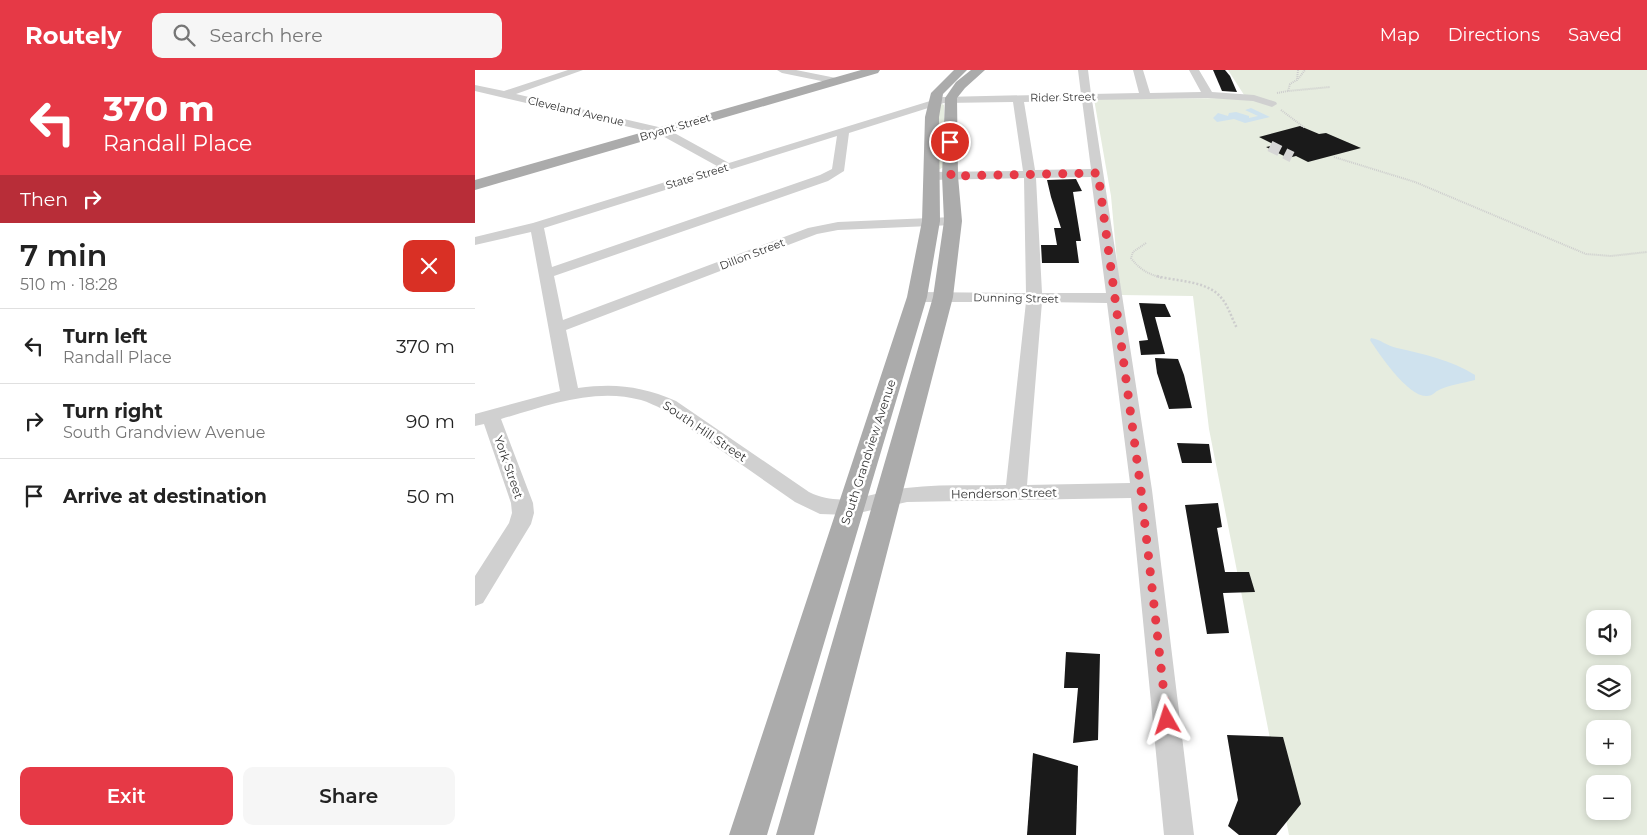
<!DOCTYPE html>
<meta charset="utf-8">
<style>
:root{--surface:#fff;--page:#f6f6f6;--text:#222;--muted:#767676;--line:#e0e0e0;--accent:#e63946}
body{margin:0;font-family:Montserrat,sans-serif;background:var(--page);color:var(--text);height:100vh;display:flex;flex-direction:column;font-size:19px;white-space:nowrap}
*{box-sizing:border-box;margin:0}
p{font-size:16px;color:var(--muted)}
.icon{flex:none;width:28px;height:28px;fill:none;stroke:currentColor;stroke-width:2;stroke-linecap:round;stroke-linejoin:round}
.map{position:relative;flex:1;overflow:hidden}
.panel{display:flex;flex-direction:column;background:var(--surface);width:475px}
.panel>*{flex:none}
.hud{background:#e63946;color:#fff;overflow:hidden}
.controls{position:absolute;left:1111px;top:540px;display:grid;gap:10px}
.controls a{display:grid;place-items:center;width:45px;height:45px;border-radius:10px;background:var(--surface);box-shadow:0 2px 8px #0003;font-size:25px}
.pin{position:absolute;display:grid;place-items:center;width:42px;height:42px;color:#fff;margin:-21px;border:2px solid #fff;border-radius:50%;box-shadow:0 1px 5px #0007}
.me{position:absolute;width:55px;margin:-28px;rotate:354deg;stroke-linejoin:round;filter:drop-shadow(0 0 4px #0008)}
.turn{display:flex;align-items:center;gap:18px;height:105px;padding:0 20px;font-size:22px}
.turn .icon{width:65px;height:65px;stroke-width:2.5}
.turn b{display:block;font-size:35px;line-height:42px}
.then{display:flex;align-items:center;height:48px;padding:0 20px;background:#0003;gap:10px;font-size:19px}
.round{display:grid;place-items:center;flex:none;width:52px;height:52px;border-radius:10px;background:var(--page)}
.summary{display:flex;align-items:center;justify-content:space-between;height:85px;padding:0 20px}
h1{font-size:30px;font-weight:600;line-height:38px}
.button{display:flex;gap:10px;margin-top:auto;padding:10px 20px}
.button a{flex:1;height:58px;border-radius:10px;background:var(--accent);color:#fff;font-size:20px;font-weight:600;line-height:58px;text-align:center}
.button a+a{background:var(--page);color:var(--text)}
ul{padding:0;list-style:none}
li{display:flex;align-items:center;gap:15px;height:75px;padding:0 20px;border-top:1px solid var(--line)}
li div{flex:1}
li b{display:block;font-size:19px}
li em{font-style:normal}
header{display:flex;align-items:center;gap:30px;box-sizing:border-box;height:70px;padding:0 25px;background:var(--accent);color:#fff}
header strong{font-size:24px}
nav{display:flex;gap:28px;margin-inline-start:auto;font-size:18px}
.search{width:350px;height:45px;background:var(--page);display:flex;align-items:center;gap:12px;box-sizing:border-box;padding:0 18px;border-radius:10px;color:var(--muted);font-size:19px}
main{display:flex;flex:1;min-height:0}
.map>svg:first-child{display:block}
</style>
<header>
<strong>Routely</strong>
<div class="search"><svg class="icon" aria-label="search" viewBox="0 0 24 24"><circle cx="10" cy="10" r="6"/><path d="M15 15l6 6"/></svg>Search here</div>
<nav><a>Map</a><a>Directions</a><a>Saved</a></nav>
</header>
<main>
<section class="panel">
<div class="hud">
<div class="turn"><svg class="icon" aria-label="left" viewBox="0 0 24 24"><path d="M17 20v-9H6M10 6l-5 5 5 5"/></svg><div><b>370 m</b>Randall Place</div></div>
<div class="then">Then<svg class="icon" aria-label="right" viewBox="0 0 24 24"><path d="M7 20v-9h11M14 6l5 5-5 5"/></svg></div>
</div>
<div class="summary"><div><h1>7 min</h1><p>510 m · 18:28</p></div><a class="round" style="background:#d93025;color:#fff"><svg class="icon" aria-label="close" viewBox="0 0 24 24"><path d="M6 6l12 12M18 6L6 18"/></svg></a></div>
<ul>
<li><svg class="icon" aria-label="left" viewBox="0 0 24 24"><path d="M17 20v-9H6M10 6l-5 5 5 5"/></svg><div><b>Turn left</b><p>Randall Place</p></div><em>370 m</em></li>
<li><svg class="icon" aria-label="right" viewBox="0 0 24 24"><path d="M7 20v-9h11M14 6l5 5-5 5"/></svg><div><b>Turn right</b><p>South Grandview Avenue</p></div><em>90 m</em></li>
<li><svg class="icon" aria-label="arrive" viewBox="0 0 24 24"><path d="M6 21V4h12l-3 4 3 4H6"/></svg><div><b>Arrive at destination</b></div><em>50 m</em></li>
</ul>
<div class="button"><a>Exit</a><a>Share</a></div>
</section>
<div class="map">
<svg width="1172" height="765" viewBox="0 0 1172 765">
<rect width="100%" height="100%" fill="#fff"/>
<!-- green -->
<g fill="#e6ecdf" fill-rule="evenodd">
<path d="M 753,0 L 1172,0 L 1172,765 L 814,765 L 734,359 L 718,226 L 645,225 L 636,126 L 619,29 L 771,28 ZM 1120,549 L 1148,549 L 1148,576 L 1120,576 ZM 1120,604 L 1148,604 L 1148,631 L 1120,631 ZM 1120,659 L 1148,659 L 1148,686 L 1120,686 ZM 1120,714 L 1148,714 L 1148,741 L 1120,741 Z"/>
<polygon points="467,34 469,35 469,97 463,100 464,35"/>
</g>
<!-- water -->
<g fill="#cfe2ee">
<polygon points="776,38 795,47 770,53 759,49 742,52 738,48 743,43 753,46 754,43 761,42 774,46 774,48 783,46 770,40"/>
<path d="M 896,268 C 905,269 912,276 922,278 C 949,284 976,290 1000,305 L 1000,310 C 989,313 972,315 962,321 C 959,323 957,326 952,326 C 934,328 904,284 895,270 Z"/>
</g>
<!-- building -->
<g fill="#1a1a1a">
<polygon points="738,0 750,0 755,6 762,22 747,21"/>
<polygon points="825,56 844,64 851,63 886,78 833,92 821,86 813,88 791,77 800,75 784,67"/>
<polygon points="601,109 607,121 598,122 606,171 601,171 604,193 567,193 566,175 582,175 579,158 586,158 576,127 572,110"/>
<polygon points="664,233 690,234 696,247 680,247 690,284 666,285 664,271 673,270"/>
<polygon points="680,288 703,289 709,305 717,338 694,339 682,303"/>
<polygon points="702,373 734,374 737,393 707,393"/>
<polygon points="743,433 747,457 742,458 750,502 774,502 780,522 748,523 754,563 732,564 710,435"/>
<polygon points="591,582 625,584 623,670 598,673 603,618 589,618"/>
<polygon points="752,665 808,667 826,734 801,765 764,765 753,756 763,730"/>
<polygon points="558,683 603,696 601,765 552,765"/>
</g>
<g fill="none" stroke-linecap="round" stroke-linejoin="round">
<!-- minor-tunnel -->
<polyline stroke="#d6d6d6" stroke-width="11" stroke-dasharray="11 5.5" stroke-linecap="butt" points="795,76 817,87"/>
<!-- path-far1 -->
<g stroke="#cdcdcd" stroke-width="2" stroke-dasharray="1 1" stroke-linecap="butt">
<polyline points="823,0 822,10 815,14 813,21 855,17"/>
<polyline points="823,9 830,0"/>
<polyline points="802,23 813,21"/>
<polyline points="806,40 830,58"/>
<polyline points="859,87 940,112 1111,184 1136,186 1172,182"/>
<path d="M 671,173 L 658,182 L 656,188 C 664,199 673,204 687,208"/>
</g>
<!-- path -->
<path stroke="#cdcdcd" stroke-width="2.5" stroke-dasharray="2 2" stroke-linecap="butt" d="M 682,206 C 703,212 734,210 748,230 C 754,238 757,249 762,258"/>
<!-- minor -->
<g fill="#d0d0d0" fill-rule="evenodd">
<path d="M 93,0 L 108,0 L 41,24 L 192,59 L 254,93 L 468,27 L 606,24 L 603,0 L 613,0 L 616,24 L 664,23 L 658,0 L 668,0 L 675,23 L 726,22 L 714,0 L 724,0 L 737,22 L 779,25 L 801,32 L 802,34 L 797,37 L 778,31 L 733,28 L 617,30 L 677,420 L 719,765 L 689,765 L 656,428 L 432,432 L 375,445 L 345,444 L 320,432 L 187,339 C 181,336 173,332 166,330 C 120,317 70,336 26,349 L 58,433 L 59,443 L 56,454 L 8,533 L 0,536 L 0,506 L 34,453 L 37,443 L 36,433 L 9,354 L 0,356 L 0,344 L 85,321 L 56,162 L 0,175 L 0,167 L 58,153 L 242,96 L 184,64 L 0,21 L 0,15 L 29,21 ZM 607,30 L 616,99 L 560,100 L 549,32 ZM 538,32 L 548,101 L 455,102 L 449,106 L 455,110 L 549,108 L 551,223 L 442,222 L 436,224 L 434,227 L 436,230 L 442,232 L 551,232 L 531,415 C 499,416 464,414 431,418 C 396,422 369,439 334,422 L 201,331 C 166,316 140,313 103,318 L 91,260 L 342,164 L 363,160 L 478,155 L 485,151 L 478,147 L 363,152 L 333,158 L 88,250 L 79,206 L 353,111 L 369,101 L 374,63 L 469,33 ZM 362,66 L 357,99 L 345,105 L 77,197 L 69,158 ZM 616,107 L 631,223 L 567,223 L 561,108 ZM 567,232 L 632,233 L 655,413 L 552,415 Z"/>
<polygon points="302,0 321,0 361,8 366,11 361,14 307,3"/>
</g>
<!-- major -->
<g fill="#ababab" fill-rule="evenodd">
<polygon points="386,0 405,0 403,3 0,120 0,110"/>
<polygon points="479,0 492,0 468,24 464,47 465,151 452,227 292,765 254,765 432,227 447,151 450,47 456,23"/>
<polygon points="496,0 510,0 490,18 482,28 483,106 487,151 478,227 339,765 301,765 458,227 469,151 467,106 470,28 481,12"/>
</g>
</g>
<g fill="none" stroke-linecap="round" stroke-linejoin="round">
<!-- route -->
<polyline stroke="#e63946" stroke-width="9" stroke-dasharray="0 16.2" points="475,72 476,106 623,103 666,420 692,650"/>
</g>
<g text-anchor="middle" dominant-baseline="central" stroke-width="5" stroke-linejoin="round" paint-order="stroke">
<!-- far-street labels -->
<g font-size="11" fill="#333" stroke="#fff">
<text transform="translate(588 27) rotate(-1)">Rider Street</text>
<text transform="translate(101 41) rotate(13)">Cleveland Avenue</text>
<text transform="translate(200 57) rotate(-16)">Bryant Street</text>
<text transform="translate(222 106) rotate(-17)">State Street</text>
<text transform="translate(277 184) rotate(-21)">Dillon Street</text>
<text transform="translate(541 228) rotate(1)">Dunning Street</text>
</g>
<!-- street labels -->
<g font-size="12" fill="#333" stroke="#fff">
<text transform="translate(230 361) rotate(34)">South Hill Street</text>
<text transform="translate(393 382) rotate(-72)">South Grandview Avenue</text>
<text transform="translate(34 397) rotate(71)">York Street</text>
<text transform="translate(529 423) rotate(-1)">Henderson Street</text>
</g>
</g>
</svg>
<div class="controls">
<a><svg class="icon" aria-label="sound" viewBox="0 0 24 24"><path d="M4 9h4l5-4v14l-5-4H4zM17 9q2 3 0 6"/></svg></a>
<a><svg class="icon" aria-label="layers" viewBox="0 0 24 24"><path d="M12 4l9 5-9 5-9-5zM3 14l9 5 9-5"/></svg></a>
<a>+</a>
<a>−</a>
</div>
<div class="pin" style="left:475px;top:72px;background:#d93025"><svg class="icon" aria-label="arrive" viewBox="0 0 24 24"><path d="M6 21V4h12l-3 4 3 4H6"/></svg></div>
<svg class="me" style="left:692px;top:650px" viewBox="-20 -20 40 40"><path d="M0-17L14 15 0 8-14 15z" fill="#e63946" stroke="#fff" stroke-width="4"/></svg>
</div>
</main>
